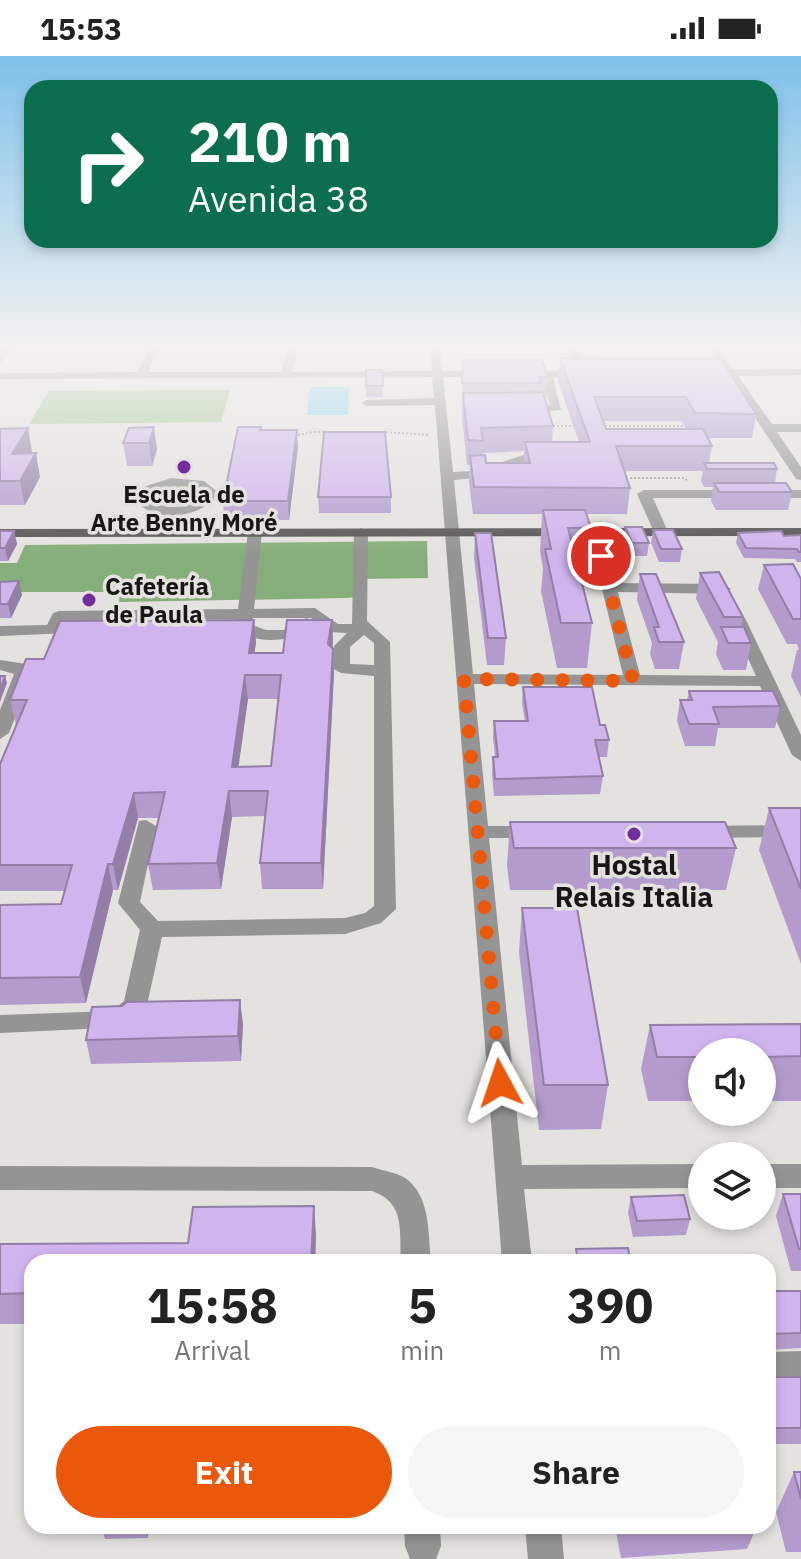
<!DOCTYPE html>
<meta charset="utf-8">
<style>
:root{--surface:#fff;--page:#f6f6f6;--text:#222;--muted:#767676;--accent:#ea580c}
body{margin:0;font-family:"IBM Plex Sans",sans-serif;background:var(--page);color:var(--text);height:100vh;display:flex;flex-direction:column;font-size:30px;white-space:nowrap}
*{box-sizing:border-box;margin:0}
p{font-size:26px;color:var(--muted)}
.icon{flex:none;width:44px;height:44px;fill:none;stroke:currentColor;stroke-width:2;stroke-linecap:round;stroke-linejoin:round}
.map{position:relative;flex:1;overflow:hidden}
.details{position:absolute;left:24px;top:1198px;width:752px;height:280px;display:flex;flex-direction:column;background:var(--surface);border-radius:24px;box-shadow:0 4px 12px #0003}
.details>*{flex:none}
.guide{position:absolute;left:24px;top:24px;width:754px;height:168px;border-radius:24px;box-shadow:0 4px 12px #0003;background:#0b6e4f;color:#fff;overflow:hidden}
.controls{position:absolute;left:688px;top:982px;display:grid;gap:16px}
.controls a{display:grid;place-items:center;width:88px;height:88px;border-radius:50%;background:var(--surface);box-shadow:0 4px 12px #0003;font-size:40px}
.pin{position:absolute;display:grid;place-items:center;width:68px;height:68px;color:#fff;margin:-34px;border:4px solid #fff;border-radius:50%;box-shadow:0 2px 8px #0007}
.me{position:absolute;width:88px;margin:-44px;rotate:355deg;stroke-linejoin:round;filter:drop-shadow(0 0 6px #0008)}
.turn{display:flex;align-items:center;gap:28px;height:168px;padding:0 32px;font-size:36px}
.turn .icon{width:104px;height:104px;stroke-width:2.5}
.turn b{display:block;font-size:56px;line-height:68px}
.eta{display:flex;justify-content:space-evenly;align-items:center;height:136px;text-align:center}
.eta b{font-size:48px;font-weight:800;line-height:56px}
.cta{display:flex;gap:16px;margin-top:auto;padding:16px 32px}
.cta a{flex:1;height:92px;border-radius:48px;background:var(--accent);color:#fff;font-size:32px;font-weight:800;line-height:92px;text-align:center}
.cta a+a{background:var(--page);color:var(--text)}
.status{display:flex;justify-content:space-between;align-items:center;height:56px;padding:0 40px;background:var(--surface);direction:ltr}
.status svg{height:22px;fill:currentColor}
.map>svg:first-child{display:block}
</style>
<div class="status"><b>15:53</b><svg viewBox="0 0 49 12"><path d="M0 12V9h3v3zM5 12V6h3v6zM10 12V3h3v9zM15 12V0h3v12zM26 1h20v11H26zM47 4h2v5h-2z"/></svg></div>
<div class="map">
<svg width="801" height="1503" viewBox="0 0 801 1503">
<rect width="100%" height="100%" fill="#e4e2df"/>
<!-- green -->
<g fill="#9dc692">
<polygon points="230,334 221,366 29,368 49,335"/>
<path d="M 192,429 L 206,438 L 205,441 C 183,452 171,452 148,445 L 149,437 L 163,430 Z"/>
</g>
<!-- forest -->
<polygon fill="#86ae7a" points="427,485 428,522 357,523 356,541 348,542 119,546 120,536 0,536 0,507 17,507 25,489"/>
<!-- water -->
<polygon fill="#83d4ec" points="310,331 349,331 348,359 307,359"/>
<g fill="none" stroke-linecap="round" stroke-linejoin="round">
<!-- path -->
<g stroke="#979593" stroke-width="2" stroke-dasharray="2 2" stroke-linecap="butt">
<polyline points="553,370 577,370"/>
<polyline points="601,370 689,370"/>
<polyline points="382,376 430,379"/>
<polyline points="294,380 313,376 366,376"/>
<polyline points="626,422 685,422 688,426"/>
</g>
<!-- minor -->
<g fill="#959494" fill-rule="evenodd">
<polygon points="7,289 17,289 0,307 0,297"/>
<path d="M 151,289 L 161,289 L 148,316 L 281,316 L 288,289 L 298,289 L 292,316 L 432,315 L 430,289 L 440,289 L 443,315 L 493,316 L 493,320 L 489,321 L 443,321 L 453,416 C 464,415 476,416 486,412 C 506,406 536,389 556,402 L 550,406 L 517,408 L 487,421 L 454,424 L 473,618 L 623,619 L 594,500 L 596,497 L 601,496 L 608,500 L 615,527 L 723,528 L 731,533 L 723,538 L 618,536 L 640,619 L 756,620 L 731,565 L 739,560 L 745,562 L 801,679 L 801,705 L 792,699 L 760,630 L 474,628 L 488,770 L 533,770 L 543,776 L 533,782 L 489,782 L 522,1109 L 702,1108 L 702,1132 L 524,1133 L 532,1206 L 502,1206 L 435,349 L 367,350 L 361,347 L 367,344 L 434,342 L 432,321 L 0,323 L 0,317 L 137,316 Z"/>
<polygon points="567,289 577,289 589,319 553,321 561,354 518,358 518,354 550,349 542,321 517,320 517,316 576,314"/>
<polygon points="706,289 716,289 733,313 801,313 801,319 738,320 772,368 801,368 801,376 777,376 801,411 801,424 796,423 727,320 701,319 701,315 723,314"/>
<path d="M 171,422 L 204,425 L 219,437 C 201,463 156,468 134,444 L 140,432 ZM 173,430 L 194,430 L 205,437 C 191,454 166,455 148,443 L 151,438 Z"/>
<polygon points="801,434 801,442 653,442 668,476 661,480 654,476 637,438 644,434"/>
<path d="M 255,472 L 262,476 L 254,553 L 315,552 L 338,568 L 352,568 L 354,476 L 361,472 L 368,476 L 367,565 L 390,586 L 396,853 L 381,867 L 345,878 L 162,881 L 147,949 L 127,971 L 0,977 L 0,959 L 112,955 L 124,945 L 140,874 L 118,847 L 139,765 L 146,764 L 156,770 L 140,846 L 158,865 L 345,862 L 365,857 L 374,850 L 374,620 L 341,617 L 332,612 L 334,590 L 347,577 L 328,576 L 311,562 L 253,562 L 252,569 L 266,574 L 283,574 L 298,570 L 301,564 L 307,562 L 315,567 L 312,576 C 288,584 255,591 236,571 L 237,563 L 65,565 L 63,569 L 72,574 L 70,577 L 0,580 L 0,570 L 47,569 L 53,557 L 59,555 L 238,553 L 248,476 ZM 364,579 L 374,587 L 374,609 L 350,608 L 350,591 Z"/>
<polygon points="0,604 26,608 32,618 9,677 0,683 0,654 14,618 0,614"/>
<polygon points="801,769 801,781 701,782 691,776 701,770"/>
<rect x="762" y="1108" width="39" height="24"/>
<path d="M 0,1110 L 372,1111 C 383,1115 401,1117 409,1125 C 431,1145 428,1179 431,1206 L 401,1206 C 399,1175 406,1147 372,1135 L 0,1134 Z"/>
<polygon points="801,1295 801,1327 768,1328 768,1296"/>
<polygon points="404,1470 440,1470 441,1490 436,1503 410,1503 405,1490"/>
<polygon points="525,1470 561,1470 564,1503 528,1503"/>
</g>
<!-- major -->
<polygon fill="#575454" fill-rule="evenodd" points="801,472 801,480 0,481 0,473"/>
</g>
<!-- wall -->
<g fill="#b39bcd" fill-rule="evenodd">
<path d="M 560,302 L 756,358 L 752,382 L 707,382 L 712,390 L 709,407 L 777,413 L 775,427 L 792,436 L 788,454 L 716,454 L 711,445 L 713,431 L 704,431 L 701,425 L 703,415 L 625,415 L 630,432 L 627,458 L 586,458 L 591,472 L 586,514 L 579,514 L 592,567 L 587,612 L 557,612 L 541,535 L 543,513 L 540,495 L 542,458 L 473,458 L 469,426 L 470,409 L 467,409 L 462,361 L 463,304 L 548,321 L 546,341 L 545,341 L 553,370 L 552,386 L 579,386 L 558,325 ZM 603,365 L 682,365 L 686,373 L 606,373 ZM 524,395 L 524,407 L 486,407 L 482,399 L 483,397 Z"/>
<polygon points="366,314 382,314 383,341 366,341"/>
<polygon points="129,372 157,393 152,410 127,410 123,387"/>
<polygon points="0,373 32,396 31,397 40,421 25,449 0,449"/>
<polygon points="261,374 298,391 289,464 224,464 223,445"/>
<polygon points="318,441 391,441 391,457 319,457"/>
<polygon points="625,471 649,487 647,500 630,500 624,484"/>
<polygon points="653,474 682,493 680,506 659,506 651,487"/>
<polygon points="0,475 14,475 17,488 8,505 0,505"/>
<polygon points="475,477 506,582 504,609 487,609 474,502"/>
<polygon points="738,477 784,480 801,479 801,506 797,506 795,503 744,502 736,487"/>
<polygon points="764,509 801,523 801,641 791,620 797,594 799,594 797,588 787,588 758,533"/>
<polygon points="700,517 743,561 741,571 751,587 746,614 723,614 716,598 718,586 696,543"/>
<polygon points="640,518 684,586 679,613 655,613 650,598 652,587 637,544"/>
<polygon points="0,526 22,539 11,562 0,562"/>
<path d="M 254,564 L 256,587 L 254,597 L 283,597 L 332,564 L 334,617 L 323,833 L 262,833 L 260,807 L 265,760 L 232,761 L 221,833 L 153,834 L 148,808 L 159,762 L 138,762 L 118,834 L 113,834 L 86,947 L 0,949 L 0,849 L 61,848 L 65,835 L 0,835 L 0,708 L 16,669 L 10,644 L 44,603 ZM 248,643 L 278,643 L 271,710 L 238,710 Z"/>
<polygon points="523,631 600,669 609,684 607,701 598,701 603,720 600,738 494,740 492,718 493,701 495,701 493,681 494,665 525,665 522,647"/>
<polygon points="689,635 780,650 775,672 718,672 715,690 685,690 677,665 680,644 687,644"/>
<polygon points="769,752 801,752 801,908 759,794"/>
<polygon points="510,766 736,792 726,834 510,834 507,809"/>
<polygon points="522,852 608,1029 601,1073 539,1074 519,896"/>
<polygon points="243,968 241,1005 91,1008 86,984"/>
<polygon points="801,968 801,1045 762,1045 762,996 702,996 702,1045 648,1045 641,1013 650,969"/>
<polygon points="783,1138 801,1138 801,1215 791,1215 776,1160"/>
<polygon points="631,1141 690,1163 686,1179 633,1181 628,1157"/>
<polygon points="314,1150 316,1181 315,1206 32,1206 32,1268 0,1268 0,1188 188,1187"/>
<polygon points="768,1235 801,1235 801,1292 768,1294"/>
<rect x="768" y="1321" width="33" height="67"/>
<polygon points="794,1416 801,1416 801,1496 786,1496 776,1456"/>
<polygon points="101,1470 192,1470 191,1476 148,1477 148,1482 105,1483"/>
<polygon points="253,1470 347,1470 347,1474 254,1475"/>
<polygon points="615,1470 757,1470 747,1493 621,1502"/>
</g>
<!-- shaded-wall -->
<g fill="#927ea7">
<polygon points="154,371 157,393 152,410 149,387"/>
<polygon points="28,372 32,396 17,421 12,398"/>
<polygon points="297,374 298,391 289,464 288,445"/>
<polygon points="36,397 40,421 25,449 20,425"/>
<polygon points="14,475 17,488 8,505 5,492"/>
<polygon points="19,525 22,539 11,562 8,548"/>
<polygon points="254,564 256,587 251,620 249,597"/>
<polygon points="332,564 333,587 329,612 328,588"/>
<polygon points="333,593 334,617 323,833 321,807"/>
<polygon points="245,619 248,643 235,736 232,711"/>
<polygon points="5,620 7,627 0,646 0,634"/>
<polygon points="229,735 232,761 221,833 217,807"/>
<polygon points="134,737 138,762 118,834 113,808"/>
<polygon points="108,808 113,834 86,947 80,921"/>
<polygon points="240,944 243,968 241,1005 238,980"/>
<polygon points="314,1150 316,1181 315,1206 311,1206"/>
<polygon points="144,1470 146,1470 148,1477 148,1482"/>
</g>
<!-- building -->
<g fill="#d0b4ee" stroke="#927ea7" stroke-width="2" fill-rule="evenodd">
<polygon points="560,302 721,303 756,358 695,357 686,341 594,341 606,373 703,373 712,390 616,390 630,432 474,431 470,400 485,399 486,407 530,407 525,386 590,386"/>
<polygon points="463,304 542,304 548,321 539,321 541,327 462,327"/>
<polygon points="366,314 382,314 383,330 366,330"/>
<polygon points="543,336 553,370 481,372 483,385 468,384 463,337"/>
<polygon points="154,371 149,387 123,387 129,372"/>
<polygon points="238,371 261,371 260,374 297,374 288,445 223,445"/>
<polygon points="28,372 12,398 36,397 20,425 0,425 0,373"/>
<polygon points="324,376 385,376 391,441 318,441"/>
<polygon points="704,407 774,407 777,413 707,413"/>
<polygon points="714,427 786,427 792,436 719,436"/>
<polygon points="543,454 585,454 591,472 568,472 592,567 561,567 545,493 551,493"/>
<polygon points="625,471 642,471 649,487 632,487"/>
<polygon points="653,474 673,474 682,493 661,493"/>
<polygon points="0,475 14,475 5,492 0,492"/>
<polygon points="781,475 784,480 801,479 801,496 799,496 797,493 746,492 738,477"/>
<polygon points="475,477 491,477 506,582 488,582"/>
<polygon points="793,508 801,523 801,563 793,563 764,509"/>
<polygon points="719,516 743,561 724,561 700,517"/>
<polygon points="640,518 656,518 684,586 659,586 654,571 659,571"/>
<polygon points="19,525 8,548 0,548 0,526"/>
<path d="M 254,564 L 249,597 L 283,597 L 287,564 L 332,564 L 328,588 L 333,593 L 321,807 L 260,807 L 268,735 L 229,735 L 217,807 L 148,808 L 165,736 L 134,737 L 113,808 L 108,808 L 80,921 L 0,922 L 0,849 L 61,848 L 72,809 L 0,809 L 0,708 L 27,644 L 10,644 L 26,603 L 44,603 L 60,565 ZM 245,619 L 281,619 L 271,710 L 232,711 Z"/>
<polygon points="721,571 744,571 751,587 728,587"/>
<polygon points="0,620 5,620 0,634"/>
<polygon points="523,631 592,631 600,669 605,669 609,684 595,684 603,720 495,723 493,701 498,701 494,665 528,665"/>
<polygon points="689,635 773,635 780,650 713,651 719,668 689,668 680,644 692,644"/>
<polygon points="769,752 801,752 801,833"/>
<polygon points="510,766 725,766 736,792 514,792"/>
<polygon points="522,852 577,852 608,1029 544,1029"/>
<polygon points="240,944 238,980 86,984 92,951 122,950 127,946"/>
<polygon points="801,968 801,1000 762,1001 762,996 702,996 702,1001 657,1001 650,969"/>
<polygon points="783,1138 801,1138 801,1193 799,1193"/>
<polygon points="684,1139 690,1163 637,1165 631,1141"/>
<polygon points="314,1150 311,1206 32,1206 32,1237 0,1238 0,1188 188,1187 193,1151"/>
<polygon points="628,1192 631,1206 578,1206 576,1193"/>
<polygon points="768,1235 801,1235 801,1277 768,1278"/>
<rect x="768" y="1321" width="33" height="51"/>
<polygon points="794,1416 801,1416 801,1443"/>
</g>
<!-- sky -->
<linearGradient id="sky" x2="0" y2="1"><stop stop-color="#7fc1ea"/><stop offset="0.58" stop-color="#f3f2f1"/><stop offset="1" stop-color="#f3f2f1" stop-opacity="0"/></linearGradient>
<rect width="801" height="499" fill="url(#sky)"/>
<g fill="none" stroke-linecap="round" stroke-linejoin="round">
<!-- route -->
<polyline stroke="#ea580c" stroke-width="14" stroke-dasharray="0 25.2" points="500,1027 464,623 633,625 601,500"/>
</g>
<!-- markers -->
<g fill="#732da0" stroke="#e4e2df" stroke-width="3">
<circle cx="184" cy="411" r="8"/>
<circle cx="89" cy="544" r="8"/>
<circle cx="634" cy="778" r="8"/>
</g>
<g text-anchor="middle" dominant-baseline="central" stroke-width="7" stroke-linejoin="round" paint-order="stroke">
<!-- far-poi labels -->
<g font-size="24" font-weight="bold" fill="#181716" stroke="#e4e2df">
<text x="184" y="438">Escuela de<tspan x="184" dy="28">Arte Benny Moré</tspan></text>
<text x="105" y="530" text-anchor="start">Cafetería<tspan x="105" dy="28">de Paula</tspan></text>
</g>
<!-- poi labels -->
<g font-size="28" font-weight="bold" fill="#181716" stroke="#e4e2df">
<text x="634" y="808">Hostal<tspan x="634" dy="32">Relais Italia</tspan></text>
</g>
</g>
</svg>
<div class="controls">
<a><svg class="icon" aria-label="sound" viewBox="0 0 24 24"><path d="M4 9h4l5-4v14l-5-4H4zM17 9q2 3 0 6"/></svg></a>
<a><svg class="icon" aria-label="layers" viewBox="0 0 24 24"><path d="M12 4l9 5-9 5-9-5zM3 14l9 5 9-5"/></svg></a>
</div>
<div class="pin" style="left:601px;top:500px;background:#d93025"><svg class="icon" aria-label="arrive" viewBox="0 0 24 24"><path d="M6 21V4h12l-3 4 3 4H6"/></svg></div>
<svg class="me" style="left:500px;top:1027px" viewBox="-20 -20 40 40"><path d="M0-17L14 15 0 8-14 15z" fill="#ea580c" stroke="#fff" stroke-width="4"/></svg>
<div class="guide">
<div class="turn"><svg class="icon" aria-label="right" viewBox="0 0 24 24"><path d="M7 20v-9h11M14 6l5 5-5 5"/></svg><div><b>210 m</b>Avenida 38</div></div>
</div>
<section class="details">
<div class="eta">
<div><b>15:58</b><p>Arrival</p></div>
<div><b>5</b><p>min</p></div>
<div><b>390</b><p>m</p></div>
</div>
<div class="cta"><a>Exit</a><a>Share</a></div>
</section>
</div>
